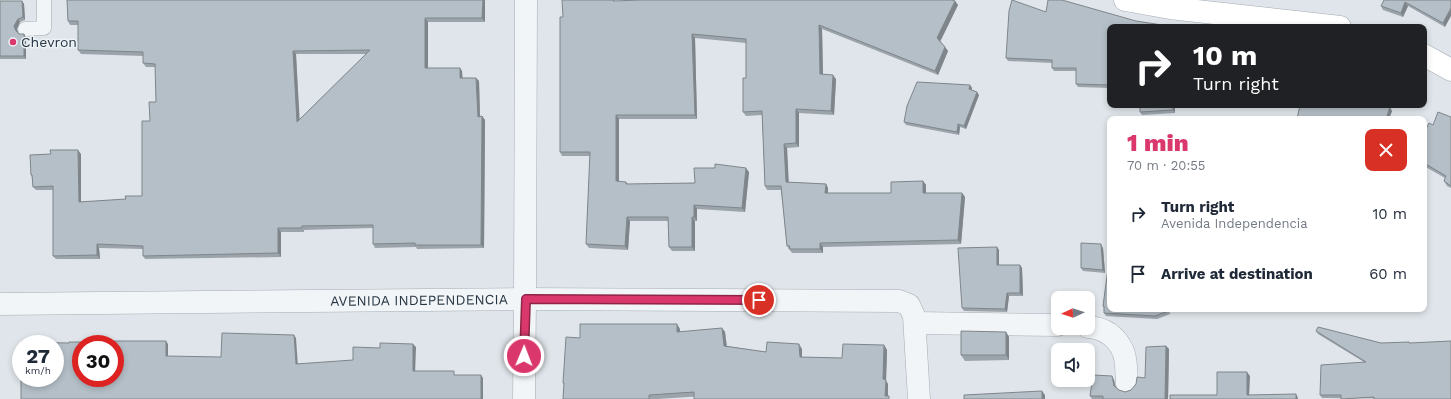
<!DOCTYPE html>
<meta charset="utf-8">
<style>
:root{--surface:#fff;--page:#f2f2f3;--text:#1f2937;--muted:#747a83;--accent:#da386d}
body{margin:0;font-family:"Work Sans",sans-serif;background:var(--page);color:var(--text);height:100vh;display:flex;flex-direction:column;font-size:15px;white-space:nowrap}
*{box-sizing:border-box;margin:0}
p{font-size:13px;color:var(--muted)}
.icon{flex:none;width:22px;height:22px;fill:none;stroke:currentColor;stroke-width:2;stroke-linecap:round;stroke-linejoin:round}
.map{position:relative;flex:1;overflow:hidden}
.side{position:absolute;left:1107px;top:116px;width:320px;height:196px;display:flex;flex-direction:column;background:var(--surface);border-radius:8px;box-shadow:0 2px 6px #0003}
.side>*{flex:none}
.hud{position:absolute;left:1107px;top:24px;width:320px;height:84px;border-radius:8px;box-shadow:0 2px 6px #0003;background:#202124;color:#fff;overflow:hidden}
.needle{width:26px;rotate:267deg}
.buttons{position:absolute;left:1051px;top:291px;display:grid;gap:8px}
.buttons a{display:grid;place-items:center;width:44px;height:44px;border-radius:8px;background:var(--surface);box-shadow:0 2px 6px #0003;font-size:20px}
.speed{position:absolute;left:12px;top:335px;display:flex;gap:8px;font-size:20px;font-weight:700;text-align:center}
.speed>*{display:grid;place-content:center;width:52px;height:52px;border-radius:50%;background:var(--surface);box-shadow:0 2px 6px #0003;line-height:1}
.speed small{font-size:10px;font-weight:400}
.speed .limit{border:6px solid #d22;background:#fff;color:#111}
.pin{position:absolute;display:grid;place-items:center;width:34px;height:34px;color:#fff;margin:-17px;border:2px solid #fff;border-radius:50%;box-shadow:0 1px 4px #0007}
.me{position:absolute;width:44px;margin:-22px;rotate:1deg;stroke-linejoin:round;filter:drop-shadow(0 0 3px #0008)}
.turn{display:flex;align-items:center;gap:14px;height:84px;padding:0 20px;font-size:18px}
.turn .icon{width:52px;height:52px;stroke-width:2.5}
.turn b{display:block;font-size:28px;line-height:34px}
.round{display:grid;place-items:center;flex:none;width:42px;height:42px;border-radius:8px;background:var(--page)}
.overview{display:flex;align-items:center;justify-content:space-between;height:68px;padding:0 20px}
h1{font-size:24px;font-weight:800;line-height:30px;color:var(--accent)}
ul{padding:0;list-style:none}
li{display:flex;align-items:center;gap:12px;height:60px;padding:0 20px}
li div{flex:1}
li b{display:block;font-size:15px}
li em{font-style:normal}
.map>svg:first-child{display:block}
</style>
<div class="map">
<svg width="1451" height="399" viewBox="0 0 1451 399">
<rect width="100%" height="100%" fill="#dfe5ea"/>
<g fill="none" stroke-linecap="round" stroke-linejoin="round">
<defs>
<polyline id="service" points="25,29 44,28 44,0"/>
<g id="minor">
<path id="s1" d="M 0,304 L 525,299 L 899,301 L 909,305 L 914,316 L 919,399"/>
<polyline points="915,323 1058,325"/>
<path d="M 1088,327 C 1104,328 1116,336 1123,351 C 1127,360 1126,373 1127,383"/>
<polyline points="524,399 525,299 526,0"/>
</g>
<g id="secondary">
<polyline points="1125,0 1170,8 1340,27"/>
<polyline points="1424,55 1451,70"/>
</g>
</defs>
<!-- service casing -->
<use href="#service" stroke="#a4adb4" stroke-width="15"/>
<!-- minor casing -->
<use href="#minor" stroke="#a4adb4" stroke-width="23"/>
<!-- secondary casing -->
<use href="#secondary" stroke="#a4adb4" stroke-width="23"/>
<!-- service -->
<use href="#service" stroke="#f2f5f7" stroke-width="14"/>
<!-- minor -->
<use href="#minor" stroke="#f2f5f7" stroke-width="22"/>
<!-- secondary -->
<use href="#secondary" stroke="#fff" stroke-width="22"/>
</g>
<!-- wall -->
<g fill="#9ca4ab" fill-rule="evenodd">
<path d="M 67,0 L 485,0 L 485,22 L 428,22 L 428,68 L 460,68 L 462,71 L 462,78 L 476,78 L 479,81 L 480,116 L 482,116 L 485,120 L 484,248 L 417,249 L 416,247 L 375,248 L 373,244 L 373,228 L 304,230 L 304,232 L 281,232 L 281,257 L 145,259 L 143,256 L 143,249 L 99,248 L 100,259 L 56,259 L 53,256 L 53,190 L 36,190 L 33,187 L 32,177 L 31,175 L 81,154 L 81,202 L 126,199 L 142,196 L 150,121 L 156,102 L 156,67 L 146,67 L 143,63 L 143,56 L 81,54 L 78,50 L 78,25 L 70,25 L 68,21 ZM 296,54 L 366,54 L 299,120 Z"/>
<polygon points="615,0 615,1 955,1 958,5 940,41 948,51 938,75 822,29 823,75 836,79 834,115 799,113 799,147 787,148 788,182 826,184 828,188 828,193 891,193 923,181 926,185 926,193 962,193 965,197 961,244 823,247 823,253 792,253 787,246 781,190 767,190 765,186 762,115 746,116 743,112 746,78 746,43 695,38 697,119 619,119 619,182 626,182 628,184 695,183 749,172 745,212 697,209 697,221 695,221 695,251 672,251 669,247 668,221 630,221 628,250 589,248 586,244 590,156 562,156 560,152 563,17"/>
<polygon points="1384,0 1451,0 1445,27 1408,6 1403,17 1383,10 1381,6"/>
<polygon points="0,1 22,1 24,4 25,20 20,22 17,29 18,32 19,34 24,34 26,37 26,59 0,59"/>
<polygon points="1046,12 1110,27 1110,88 1078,87 1076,84 1076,71 1054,71 1052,68 1052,63 1008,61 1006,58"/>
<polygon points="970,85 972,88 972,90 979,95 966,129 960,127 959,135 906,125 904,122"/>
<polygon points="1175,105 1175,113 1142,115 1140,112"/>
<polygon points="1288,105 1381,105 1392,111 1389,119 1297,119 1300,107"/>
<polygon points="1451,117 1451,188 1447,186 1444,181 1445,178 1424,166 1424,133 1433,125"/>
<polygon points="997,247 999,250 999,265 1020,265 1022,268 1023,296 1009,296 1007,312 964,311 962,308"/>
<polygon points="1103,248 1105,273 1083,271 1081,268"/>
<polygon points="1110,261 1110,309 1169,309 1170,314 1157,319 1106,316 1104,313 1104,308 1103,306"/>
<polygon points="722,328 725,332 727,346 766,352 802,349 802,357 842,358 884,345 887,350 886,381 888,384 658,399 563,399 564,385 563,383 580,338 680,329 680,332"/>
<polygon points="1316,331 1381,343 1410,343 1451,399 1322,398 1320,395 1364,362 1318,334"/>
<polygon points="1006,332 1009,337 1009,360 965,361 961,355"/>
<polygon points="1166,346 1169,349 1168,399 1092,399 1090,396 1114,380 1116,388 1119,390 1125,392 1131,390 1145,378"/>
</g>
<!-- shaded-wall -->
<g fill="#7f868b">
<polygon points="483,0 485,0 485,22 482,18"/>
<polygon points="22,1 24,4 25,20 23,17"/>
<polygon points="955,1 958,5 940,42 937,38"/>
<polygon points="1405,2 1408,6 1403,17 1401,13"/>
<polygon points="1451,8 1451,16 1445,27 1443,23"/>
<polygon points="425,18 428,22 428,72 425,68"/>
<polygon points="18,19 20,22 17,29 18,34 16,31 14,26"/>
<polygon points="819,25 822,29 823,78 820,74"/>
<polygon points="24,34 26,37 26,59 24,56"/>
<polygon points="692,34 695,38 697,119 695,115"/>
<polygon points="945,47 948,51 938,75 935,71"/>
<polygon points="293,51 296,54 300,126 297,122"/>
<polygon points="460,68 462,71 463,82 460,78"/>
<polygon points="833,75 836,79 834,115 831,111"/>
<polygon points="476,78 479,81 480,120 478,117"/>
<polygon points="970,85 972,88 971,92 969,89"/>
<polygon points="977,92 979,95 966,129 964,126"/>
<polygon points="1173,105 1175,105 1175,113 1173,110"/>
<polygon points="1390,107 1392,111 1389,119 1386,119"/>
<polygon points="796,109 799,113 799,147 796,143"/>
<polygon points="616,115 619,119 619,186 616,181"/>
<polygon points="482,116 485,120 484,248 481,245"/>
<polygon points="958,124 960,127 959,135 957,132"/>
<polygon points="784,144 787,148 789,186 786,182"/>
<polygon points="78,150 81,154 81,206 79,202"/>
<polygon points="746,168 749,172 745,212 742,208"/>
<polygon points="923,181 926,185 926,197 923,193"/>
<polygon points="826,184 828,188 828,197 825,193"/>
<polygon points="962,193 965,197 961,244 958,240"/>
<polygon points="694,205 697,209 697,221 694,217"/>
<polygon points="627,217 630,221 628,250 625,246"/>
<polygon points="692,217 695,221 695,251 692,247"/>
<polygon points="278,228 281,232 281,257 278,253"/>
<polygon points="820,243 823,247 823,253 820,249"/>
<polygon points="97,244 99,248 100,259 97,255"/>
<polygon points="1101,244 1103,248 1105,273 1103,270"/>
<polygon points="997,247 999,250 999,268 997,265"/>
<polygon points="1020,265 1022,268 1023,296 1020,293"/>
<polygon points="1007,293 1009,296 1007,312 1005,309"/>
<polygon points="677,324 680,329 680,336 677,332"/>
<polygon points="722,328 725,332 727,350 724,346"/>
<polygon points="1006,332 1009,337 1009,360 1006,355"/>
<polygon points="294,335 296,338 298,367 296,364"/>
<polygon points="166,341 168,344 168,360 166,356"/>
<polygon points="413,344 416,347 415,375 413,371"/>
<polygon points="799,344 802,349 802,362 800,357"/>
<polygon points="884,345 887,350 886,381 888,384 888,399 885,396 883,379"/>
<polygon points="1166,346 1169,349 1168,399 1165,399"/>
<polygon points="1247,372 1250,376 1249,399 1247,395"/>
<polygon points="481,375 483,378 483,399 481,399"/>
<polygon points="1112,376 1114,380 1116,390 1114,386"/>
<polygon points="1042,391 1045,395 1045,399 1042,399"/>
<polygon points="1296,394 1298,398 1298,399 1296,399"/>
</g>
<!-- building -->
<g fill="#b5bfc7" stroke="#7f868b" fill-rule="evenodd">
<path d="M 67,0 L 483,0 L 482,18 L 425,18 L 425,68 L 460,68 L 460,78 L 476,78 L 478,117 L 482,116 L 481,245 L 415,245 L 415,243 L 373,244 L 373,225 L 302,226 L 302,228 L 278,228 L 278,253 L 143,256 L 143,246 L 97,244 L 97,255 L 53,256 L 53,186 L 33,187 L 32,175 L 31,175 L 30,155 L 51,154 L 50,150 L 78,150 L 79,202 L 126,199 L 125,196 L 142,196 L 142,121 L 150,121 L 149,102 L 156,102 L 155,64 L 143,63 L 143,52 L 78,50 L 78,21 L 68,21 ZM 370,50 L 297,122 L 293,51 Z"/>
<polygon points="562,0 613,0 613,1 641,0 952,0 955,1 937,38 945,47 935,71 819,25 820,74 833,75 831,111 796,109 796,143 784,144 786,182 826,184 825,193 891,193 891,182 923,181 923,193 962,193 958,240 820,243 820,249 789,249 790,246 787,246 781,186 765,186 762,111 743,112 743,78 746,78 746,39 692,34 695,115 616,115 616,181 626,182 626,184 695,183 694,168 715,168 715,164 746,168 742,208 694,205 694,217 692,217 692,247 669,247 668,217 627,217 625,246 586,244 590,152 560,152 560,17 563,17"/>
<polygon points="1012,0 1046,12 1048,0 1062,0 1136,21 1175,27 1110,27 1110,85 1076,84 1076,68 1052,68 1052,60 1006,58 1009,11"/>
<polygon points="1384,0 1451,0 1451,8 1443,23 1405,2 1401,13 1381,6"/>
<polygon points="0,1 22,1 23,17 18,19 14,26 16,31 19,34 24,34 24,56 0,56"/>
<polygon points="917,82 970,85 969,89 977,92 964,126 958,124 957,132 904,122 907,106"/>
<polygon points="1140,105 1173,105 1173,110 1140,112"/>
<polygon points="1300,105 1381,105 1390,107 1386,119 1297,119"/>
<polygon points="1438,112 1451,117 1451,186 1444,181 1446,176 1424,163 1424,133 1429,123 1433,125"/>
<polygon points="1081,243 1101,244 1103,270 1081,268"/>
<polygon points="997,247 997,265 1020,265 1020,293 1007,293 1005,309 962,308 958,248"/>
<polygon points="1109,261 1110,261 1110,309 1167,309 1168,311 1155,316 1104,313 1104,306 1103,306"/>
<polygon points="580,324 677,324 677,332 722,328 724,346 766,352 767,342 799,344 800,357 842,358 843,344 884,345 883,379 886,380 885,396 889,396 889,399 694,399 694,392 649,395 649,399 563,399 564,383 563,383 566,337 580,338"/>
<polygon points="1318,327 1381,343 1409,342 1409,343 1451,341 1451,399 1374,399 1374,397 1341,399 1341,395 1320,395 1321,365 1366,362 1316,331"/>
<polygon points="961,331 1006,332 1006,355 961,355"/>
<path d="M 222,333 L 294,335 L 296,364 L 353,360 L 353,347 L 380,348 L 380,343 L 413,344 L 413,371 L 454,371 L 454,375 L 481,375 L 481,399 L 21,399 L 21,378 L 55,378 L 55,344 L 21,344 L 21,377 L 21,342 L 69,343 L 69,342 L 95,342 L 95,341 L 166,341 L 166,356 L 221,357 ZM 81,344 L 115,344 L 115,378 L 81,378 Z"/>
<polygon points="1166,346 1165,399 1103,399 1103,396 1090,396 1093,375 1112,376 1114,386 1119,390 1125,392 1131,390 1136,384 1137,377 1145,378 1146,347"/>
<polygon points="1217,372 1247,372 1247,395 1296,394 1296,399 1170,399 1170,395 1217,395"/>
<polygon points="1042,391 1042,399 964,399 964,395"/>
</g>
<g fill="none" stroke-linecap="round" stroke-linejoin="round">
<defs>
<polyline id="route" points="524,356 526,299 759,300"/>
</defs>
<!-- route casing -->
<use href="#route" stroke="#8e2447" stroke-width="10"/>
<!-- route -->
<use href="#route" stroke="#da386d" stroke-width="7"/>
</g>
<!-- markers -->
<circle fill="#da386d" stroke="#eef3f7" stroke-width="1.5" cx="13" cy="42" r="4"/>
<g text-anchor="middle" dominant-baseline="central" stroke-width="3" stroke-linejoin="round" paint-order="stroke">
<!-- poi labels -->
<g font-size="14" fill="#263542" stroke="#eef3f7" text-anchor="start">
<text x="21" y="42">Chevron</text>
</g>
<!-- street labels -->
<g font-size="14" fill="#263542" stroke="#eef3f7">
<text stroke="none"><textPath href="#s1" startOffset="419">AVENIDA INDEPENDENCIA</textPath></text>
</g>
</g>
</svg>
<div class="buttons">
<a><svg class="needle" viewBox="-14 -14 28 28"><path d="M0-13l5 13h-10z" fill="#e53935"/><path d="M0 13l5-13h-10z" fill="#747a83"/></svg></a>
<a><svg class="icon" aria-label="sound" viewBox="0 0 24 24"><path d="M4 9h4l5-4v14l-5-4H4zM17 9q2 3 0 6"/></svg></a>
</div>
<div class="speed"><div>27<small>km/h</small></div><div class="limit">30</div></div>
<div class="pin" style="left:759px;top:300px;background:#d93025"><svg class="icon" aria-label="arrive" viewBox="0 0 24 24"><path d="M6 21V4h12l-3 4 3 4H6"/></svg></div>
<svg class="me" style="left:524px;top:356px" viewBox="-20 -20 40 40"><circle r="17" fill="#da386d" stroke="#fff" stroke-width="3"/><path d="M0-11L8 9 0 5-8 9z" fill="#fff"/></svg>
<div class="hud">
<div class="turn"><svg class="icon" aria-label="right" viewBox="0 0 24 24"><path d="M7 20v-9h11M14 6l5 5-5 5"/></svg><div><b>10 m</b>Turn right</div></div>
</div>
<section class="side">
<div class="overview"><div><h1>1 min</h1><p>70 m · 20:55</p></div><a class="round" style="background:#d93025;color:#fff"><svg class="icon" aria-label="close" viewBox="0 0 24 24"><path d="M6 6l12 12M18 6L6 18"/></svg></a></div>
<ul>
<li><svg class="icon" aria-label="right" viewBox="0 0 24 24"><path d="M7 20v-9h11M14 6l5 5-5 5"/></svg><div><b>Turn right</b><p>Avenida Independencia</p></div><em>10 m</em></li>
<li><svg class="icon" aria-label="arrive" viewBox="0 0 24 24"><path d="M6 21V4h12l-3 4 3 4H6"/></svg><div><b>Arrive at destination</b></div><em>60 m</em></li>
</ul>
</section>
</div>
